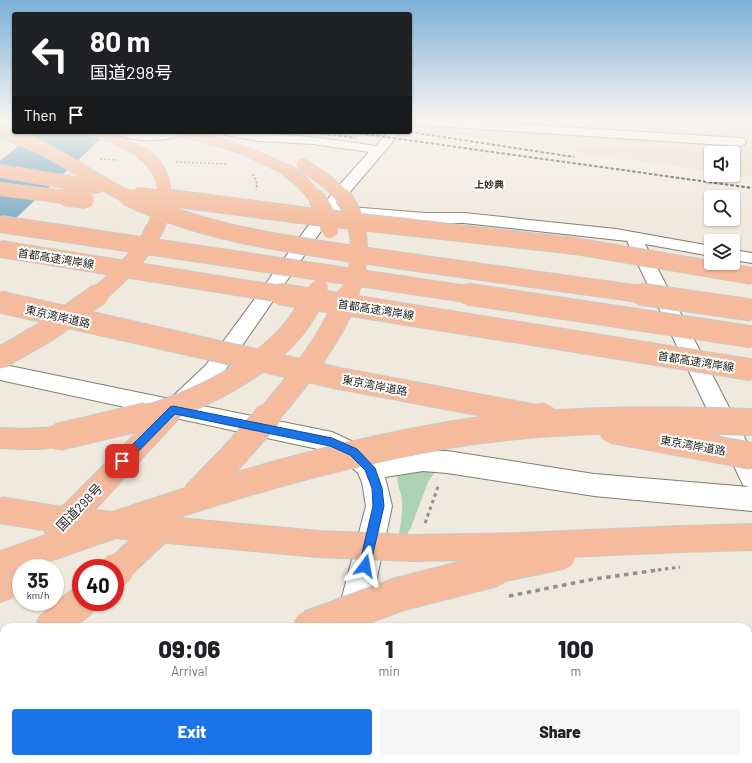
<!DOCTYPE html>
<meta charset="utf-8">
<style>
:root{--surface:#fff;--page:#f6f6f6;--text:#202124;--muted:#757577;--accent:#1a73e8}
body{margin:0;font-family:Barlow,"Noto Sans JP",sans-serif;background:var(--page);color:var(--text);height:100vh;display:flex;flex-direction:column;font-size:15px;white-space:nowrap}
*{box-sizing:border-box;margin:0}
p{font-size:13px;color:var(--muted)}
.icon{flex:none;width:22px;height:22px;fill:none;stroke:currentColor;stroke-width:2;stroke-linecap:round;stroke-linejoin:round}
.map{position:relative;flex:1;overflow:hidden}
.panel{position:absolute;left:0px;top:623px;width:752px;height:140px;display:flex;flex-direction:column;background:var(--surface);border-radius:12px 12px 0 0;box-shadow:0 1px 3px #0004}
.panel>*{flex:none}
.banner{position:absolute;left:12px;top:12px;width:400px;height:122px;border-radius:4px;box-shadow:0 1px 3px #0004;background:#202124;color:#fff;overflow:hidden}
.fabs{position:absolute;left:704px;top:146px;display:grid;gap:8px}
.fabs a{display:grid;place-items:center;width:36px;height:36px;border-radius:4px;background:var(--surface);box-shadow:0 1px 3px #0004;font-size:20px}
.speed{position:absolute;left:12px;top:559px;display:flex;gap:8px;font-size:20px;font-weight:700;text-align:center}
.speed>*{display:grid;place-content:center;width:52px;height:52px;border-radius:50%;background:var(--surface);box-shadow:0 1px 3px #0004;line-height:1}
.speed small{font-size:10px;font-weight:400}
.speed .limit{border:6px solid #d22;background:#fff;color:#111}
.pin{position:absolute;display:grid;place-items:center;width:34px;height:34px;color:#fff;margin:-17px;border-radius:8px;box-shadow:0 2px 6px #0006}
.me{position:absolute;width:44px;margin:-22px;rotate:13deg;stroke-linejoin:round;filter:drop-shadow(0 0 3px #0008)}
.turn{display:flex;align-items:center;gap:14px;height:84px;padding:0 12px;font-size:18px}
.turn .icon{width:52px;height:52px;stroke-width:2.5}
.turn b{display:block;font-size:28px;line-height:34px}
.then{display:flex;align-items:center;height:38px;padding:0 12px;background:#0003;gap:8px;font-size:15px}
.eta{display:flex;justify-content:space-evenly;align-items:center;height:68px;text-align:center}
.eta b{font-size:24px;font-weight:800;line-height:28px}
.cta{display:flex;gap:8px;margin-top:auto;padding:8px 12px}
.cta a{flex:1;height:46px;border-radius:4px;background:var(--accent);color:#fff;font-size:16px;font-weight:800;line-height:46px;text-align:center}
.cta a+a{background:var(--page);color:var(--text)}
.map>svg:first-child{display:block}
</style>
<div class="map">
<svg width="752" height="763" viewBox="0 0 752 763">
<rect width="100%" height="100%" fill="#f0e9dd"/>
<!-- built -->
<polygon fill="#e8decb" points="410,121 752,121 752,177 733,175 733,153 711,153 711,171 410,129"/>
<!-- green -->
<path fill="#add3b6" d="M 437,469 L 428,482 L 410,530 L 397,546 C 399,531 403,517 402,502 C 402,492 394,481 399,472 Z"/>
<!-- water -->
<polygon fill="#7aaac0" points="35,132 108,132 0,233 0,161"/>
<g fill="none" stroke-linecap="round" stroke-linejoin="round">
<defs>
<g id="minor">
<polygon points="414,121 468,121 740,138 744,139 746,142 744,145 740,146 420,125 416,123"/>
<path d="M 120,132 L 153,134 L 187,132 L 185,135 C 161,141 145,143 121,136 Z"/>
<path d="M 224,132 C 275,132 325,138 376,146 L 388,132 L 401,132 L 338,206 L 425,213 L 464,213 L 616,229 L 711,246 L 711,256 L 645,244 L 752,452 L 752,511 L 594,496 L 447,473 L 423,471 L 385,477 L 392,506 L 368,620 L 365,627 L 339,627 L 336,620 L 366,506 L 362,482 L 358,473 L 344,461 L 327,451 L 0,380 L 0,364 L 170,399 L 206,365 L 322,207 L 334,191 L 369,152 L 313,144 L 259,141 L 230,136 L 226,135 ZM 332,215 L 425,223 L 464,223 L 627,241 L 743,485 L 749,487 L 594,474 L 447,451 L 423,451 L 374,457 L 362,446 L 332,432 L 193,404 L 222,375 Z"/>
<polygon points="733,250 752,253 752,263 733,260"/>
<polygon points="185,759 228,759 227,763 184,763"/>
</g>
<g id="highway">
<path d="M 88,132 C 115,132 124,138 147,150 L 149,153 L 147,156 L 137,156 L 114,143 L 90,135 Z"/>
<path d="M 175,132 C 216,132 255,150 292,167 L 294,170 L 292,173 L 287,174 L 282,173 L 240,153 L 177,135 Z"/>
<polygon points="173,401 181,404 185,410 181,416 68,539 58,543 48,539 44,530 48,521 165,404"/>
<path d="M 58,427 L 67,430 L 70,437 L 67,444 C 46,451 21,449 0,448 L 0,428 L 22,429 Z"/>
<polygon points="752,524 752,550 682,552 672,548 668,539 672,530 682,526"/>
<polygon points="33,540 43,544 47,554 43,564 39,568 21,568 21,587 11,598 0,602 0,566 23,544"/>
<polygon points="81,587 81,602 96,602 92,613 75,627 35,627 40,616 70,591"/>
<polygon points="4,650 4,685 0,687 0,652"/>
<polygon points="4,748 4,759 39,759 38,763 0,763 0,750"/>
</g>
</defs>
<!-- minor casing -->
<use href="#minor" stroke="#827c71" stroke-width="2"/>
<!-- highway casing -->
<use href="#highway" stroke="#c9c8c7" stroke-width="2"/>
<!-- path-far2 -->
<g stroke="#948f86" stroke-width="1.5" stroke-dasharray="2 2" stroke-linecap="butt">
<polyline points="100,159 117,160"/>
<polyline points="176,162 227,164"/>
<polyline points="253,174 257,184 256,190"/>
</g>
<!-- path-far1 -->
<g stroke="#948f86" stroke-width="3" stroke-dasharray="3.5 3.5" stroke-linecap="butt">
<polyline points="425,523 439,484"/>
<polyline points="651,571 680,567"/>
</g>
<!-- path -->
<g stroke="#948f86" stroke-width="3.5" stroke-dasharray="4.5 4.5" stroke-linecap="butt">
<polyline points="509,596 594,579 658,570"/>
<polyline points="748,660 752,660"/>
<polyline points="414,763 420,759"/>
</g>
<!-- minor -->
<use href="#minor" fill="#fff" fill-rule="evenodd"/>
<!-- highway -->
<use href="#highway" fill="#f5bb9c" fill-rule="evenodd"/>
<!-- rail -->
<g stroke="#36342e" stroke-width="2" stroke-dasharray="3.5 2" stroke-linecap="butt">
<polyline points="311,132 356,138"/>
<polyline points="349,132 752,188"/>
<polyline points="410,132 574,157"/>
</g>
<defs>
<g id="highway-bridge-far4">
<path d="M 0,132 C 48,145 86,176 129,198"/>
<path d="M 142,153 C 157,164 166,179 164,198"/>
<polyline points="303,165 329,183 344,198"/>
<polyline points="287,170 302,182 316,198"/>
<polyline points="0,171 97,187"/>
<polyline points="0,189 72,198"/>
<polyline points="139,194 171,198"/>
</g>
<g id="highway-bridge-far3">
<polyline points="64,197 86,200"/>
<path d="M 127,197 C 208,236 301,246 389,259 C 475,271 561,283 647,295"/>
<polyline points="163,197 308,216 575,246 752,276"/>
<polyline points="316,197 324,211 330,230"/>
<path d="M 343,197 C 364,226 362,264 349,295"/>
<polyline points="0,224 473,295"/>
<polyline points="0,249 287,295"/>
<path d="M 98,295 C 129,268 158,239 165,197"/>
<polyline points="315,295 320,287"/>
</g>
<g id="highway-bridge-far2">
<polyline points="280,294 752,370"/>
<polyline points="467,294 752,337"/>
<polyline points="640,294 752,310"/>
<polyline points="0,302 337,378 544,417"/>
<polyline points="0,358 47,331 99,294"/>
<path d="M 144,417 C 195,402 258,372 293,330 C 302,319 309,306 316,294"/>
<path d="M 267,417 C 299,380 330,340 349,294"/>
</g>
<g id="highway-bridge-far1">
<polyline points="539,416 544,417"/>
<polyline points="612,430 752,456"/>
<polyline points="58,437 147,416"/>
<polyline points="195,495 233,456 268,416"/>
<polyline points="0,510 62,520 318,544 412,548 520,546 682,539"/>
<path d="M 0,565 C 149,512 298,460 454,434 C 552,418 653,419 752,422"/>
<polyline points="116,571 166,524"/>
<polyline points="489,571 562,556"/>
</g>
<g id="highway-bridge">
<polyline points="115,571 117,570"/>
<polyline points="310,627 400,594 494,570"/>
</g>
</defs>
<!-- highway-bridge-far4 casing -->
<use href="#highway-bridge-far4" stroke="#c9c8c7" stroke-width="14" stroke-linecap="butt"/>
<!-- highway-bridge-far3 casing -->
<use href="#highway-bridge-far3" stroke="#c9c8c7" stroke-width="18" stroke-linecap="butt"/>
<!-- highway-bridge-far2 casing -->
<use href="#highway-bridge-far2" stroke="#c9c8c7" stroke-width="23" stroke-linecap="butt"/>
<!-- highway-bridge-far1 casing -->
<use href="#highway-bridge-far1" stroke="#c9c8c7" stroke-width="28" stroke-linecap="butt"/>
<!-- highway-bridge casing -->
<use href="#highway-bridge" stroke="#c9c8c7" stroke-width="35" stroke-linecap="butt"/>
<!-- highway-bridge-far4 -->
<use href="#highway-bridge-far4" stroke="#f5bb9c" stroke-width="13"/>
<!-- highway-bridge-far3 -->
<use href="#highway-bridge-far3" stroke="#f5bb9c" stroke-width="16"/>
<!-- highway-bridge-far2 -->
<use href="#highway-bridge-far2" stroke="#f5bb9c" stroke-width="21"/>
<!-- highway-bridge-far1 -->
<use href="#highway-bridge-far1" stroke="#f5bb9c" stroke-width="26"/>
<!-- highway-bridge -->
<use href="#highway-bridge" stroke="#f5bb9c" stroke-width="33"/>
</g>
<!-- wall -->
<polygon fill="#6d4c3b" points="583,759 748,759 752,763 583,763"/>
<!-- building -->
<polygon fill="#7f5845" stroke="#593e30" points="748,677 752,679 752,763 594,763 594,759 748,759"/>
<!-- sky -->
<linearGradient id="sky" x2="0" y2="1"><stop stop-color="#7cb0d8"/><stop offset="0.53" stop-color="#f8f5f0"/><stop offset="1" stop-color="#f8f5f0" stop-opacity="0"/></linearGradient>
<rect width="752" height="227" fill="url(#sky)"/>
<!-- route -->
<polygon fill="#1a73e8" stroke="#114b97" points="173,406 332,438 357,449 375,468 382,488 384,506 369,571 365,572 360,571 359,566 373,506 372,488 365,470 350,455 330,446 175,414 126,464 122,466 119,464 117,461 119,458 170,407"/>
<g text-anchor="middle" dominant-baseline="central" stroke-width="4" stroke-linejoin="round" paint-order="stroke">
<!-- far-neighbourhood labels -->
<g font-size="10" font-weight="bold" fill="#2f2b21" stroke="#fff">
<text x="489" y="184">上妙典</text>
</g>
<!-- street labels -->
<g font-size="11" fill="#1d1b16" stroke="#fff">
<text transform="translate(56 258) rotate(9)">首都高速湾岸線</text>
<text transform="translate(376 309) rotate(9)">首都高速湾岸線</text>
<text transform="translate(58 316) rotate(13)">東京湾岸道路</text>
<text transform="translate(696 361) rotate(9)">首都高速湾岸線</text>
<text transform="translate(375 385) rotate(11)">東京湾岸道路</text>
<text transform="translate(693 445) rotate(10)">東京湾岸道路</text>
</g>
<!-- near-street labels -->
<g font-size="13" fill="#1d1b16" stroke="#fff">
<text transform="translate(79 507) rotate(-46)">国道298号</text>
</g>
</g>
</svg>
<div class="fabs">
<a><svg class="icon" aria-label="sound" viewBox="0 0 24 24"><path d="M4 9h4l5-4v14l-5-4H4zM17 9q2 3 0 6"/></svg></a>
<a><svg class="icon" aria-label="search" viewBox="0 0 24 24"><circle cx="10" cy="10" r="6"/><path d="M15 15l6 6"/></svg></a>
<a><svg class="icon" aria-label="layers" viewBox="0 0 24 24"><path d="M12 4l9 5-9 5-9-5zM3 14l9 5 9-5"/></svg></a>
</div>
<div class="speed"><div>35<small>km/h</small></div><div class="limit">40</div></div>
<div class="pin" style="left:122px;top:461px;background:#d93025"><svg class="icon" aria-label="arrive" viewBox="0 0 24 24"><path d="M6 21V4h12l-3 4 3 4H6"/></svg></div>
<svg class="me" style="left:365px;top:566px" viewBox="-20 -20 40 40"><path d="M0-17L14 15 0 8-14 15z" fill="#1a73e8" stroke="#fff" stroke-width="4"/></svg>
<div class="banner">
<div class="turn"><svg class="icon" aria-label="left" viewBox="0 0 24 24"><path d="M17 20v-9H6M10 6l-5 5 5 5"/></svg><div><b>80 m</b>国道298号</div></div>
<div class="then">Then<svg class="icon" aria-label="arrive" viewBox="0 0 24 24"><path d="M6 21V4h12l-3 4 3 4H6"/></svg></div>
</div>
<section class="panel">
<div class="eta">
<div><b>09:06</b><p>Arrival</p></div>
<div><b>1</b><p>min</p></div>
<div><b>100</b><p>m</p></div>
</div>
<div class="cta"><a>Exit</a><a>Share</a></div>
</section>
</div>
